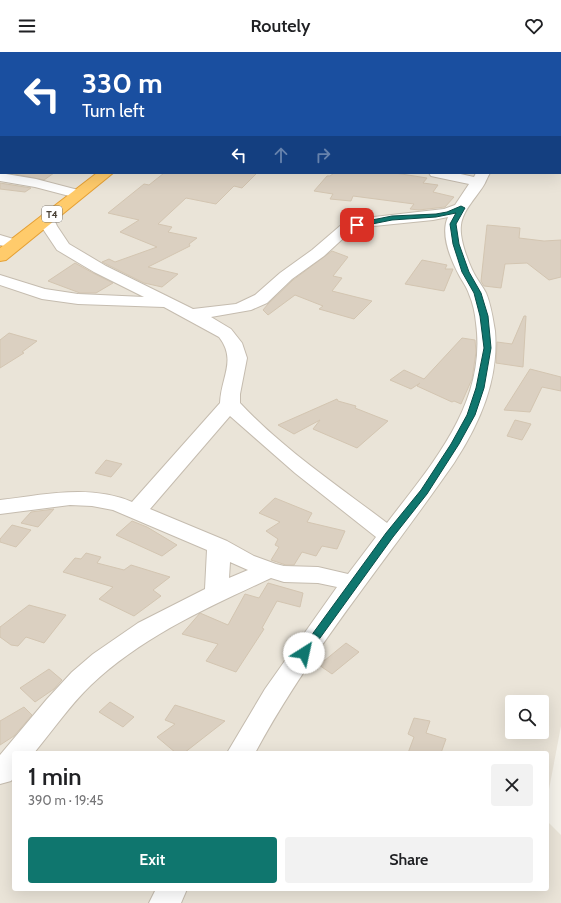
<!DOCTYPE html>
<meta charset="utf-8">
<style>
:root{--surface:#fff;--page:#f2f2f2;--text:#202124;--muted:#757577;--accent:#0f766e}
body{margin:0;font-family:Cabin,sans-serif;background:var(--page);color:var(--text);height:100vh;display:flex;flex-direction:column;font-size:15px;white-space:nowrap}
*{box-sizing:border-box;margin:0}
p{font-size:13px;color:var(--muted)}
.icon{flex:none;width:22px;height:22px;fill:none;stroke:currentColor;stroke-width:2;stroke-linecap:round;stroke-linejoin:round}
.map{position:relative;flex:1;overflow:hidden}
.side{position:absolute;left:12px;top:699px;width:537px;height:140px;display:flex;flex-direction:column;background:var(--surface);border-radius:4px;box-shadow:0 4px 16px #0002}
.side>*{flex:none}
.hud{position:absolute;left:0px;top:0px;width:561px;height:122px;box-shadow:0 4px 16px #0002;background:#1a4fa0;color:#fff;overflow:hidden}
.tools{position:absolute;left:505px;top:643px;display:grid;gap:8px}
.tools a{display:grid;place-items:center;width:44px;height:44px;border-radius:4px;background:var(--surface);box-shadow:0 4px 16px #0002;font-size:20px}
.pin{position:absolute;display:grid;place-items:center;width:34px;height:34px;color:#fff;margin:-17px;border-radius:8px;box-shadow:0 2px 6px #0006}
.me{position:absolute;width:44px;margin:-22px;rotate:35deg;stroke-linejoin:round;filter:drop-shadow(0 0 3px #0008)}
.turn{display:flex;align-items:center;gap:14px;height:84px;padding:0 16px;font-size:18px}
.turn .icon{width:52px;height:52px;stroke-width:2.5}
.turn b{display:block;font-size:28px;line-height:34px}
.lanes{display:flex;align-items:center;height:38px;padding:0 16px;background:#0003;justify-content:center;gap:20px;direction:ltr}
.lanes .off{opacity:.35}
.round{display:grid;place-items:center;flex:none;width:42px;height:42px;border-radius:4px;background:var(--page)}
.overview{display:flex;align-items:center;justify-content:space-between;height:68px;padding:0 16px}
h1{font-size:24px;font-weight:600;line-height:30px}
.cta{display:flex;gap:8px;margin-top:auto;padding:8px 16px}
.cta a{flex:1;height:46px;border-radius:4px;background:var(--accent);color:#fff;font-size:16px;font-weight:600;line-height:46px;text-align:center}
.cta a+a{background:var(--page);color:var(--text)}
header{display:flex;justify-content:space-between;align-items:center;height:52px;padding:0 16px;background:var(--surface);font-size:18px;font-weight:600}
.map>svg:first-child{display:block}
</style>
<header><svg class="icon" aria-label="menu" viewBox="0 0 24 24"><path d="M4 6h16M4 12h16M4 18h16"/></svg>Routely<svg class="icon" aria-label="heart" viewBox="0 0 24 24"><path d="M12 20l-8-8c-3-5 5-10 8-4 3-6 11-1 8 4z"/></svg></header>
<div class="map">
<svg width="561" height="851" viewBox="0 0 561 851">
<rect width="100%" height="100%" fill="#f5f2ea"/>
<!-- residential -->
<path fill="#eae4d8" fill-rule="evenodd" d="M 0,0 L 561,0 L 561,674 L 547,748 L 547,701 L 14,701 L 14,837 L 547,837 L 547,769 L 561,783 L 561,851 L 0,851 ZM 1,1 L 560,1 L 560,121 L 1,121 ZM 512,650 L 542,650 L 542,680 L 512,680 Z"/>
<!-- building -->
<g fill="#dbd0c1" stroke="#d3c5b1">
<polygon points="9,121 54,121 44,128"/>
<polygon points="164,121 257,121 242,136 234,134 216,152 186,146 158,172 172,175 168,180 197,186 189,192 190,194 148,215 178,222 162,235 144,231 102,210 109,207 115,210 157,195 120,180 139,168 108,161 144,132 149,133"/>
<polygon points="334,121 395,121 427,126 423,131 438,133 433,140 454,145 445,155 419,158 410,157 414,152 353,144 351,149 330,147 333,142 314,139 327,124 330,124"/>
<polygon points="0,131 31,136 25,140 0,137"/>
<polygon points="487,173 520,176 519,186 544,189 561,188 561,225 549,228 527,211 505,212 501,236 484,234 481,229"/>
<polygon points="332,199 348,205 333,224 342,226 332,239 372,249 354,267 319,257 323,254 295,243 268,263 263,258 268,252 293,228"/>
<polygon points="422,208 447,213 445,217 453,217 444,239 405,232"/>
<polygon points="75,211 93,221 113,231 96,241 80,241 48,229"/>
<polygon points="524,264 526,264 523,315 496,311 497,290 512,292"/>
<polygon points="9,281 37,289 22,300 24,301 0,316 0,288"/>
<polygon points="462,286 475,288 476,300 472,327 461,352 454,349 452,350 417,334 420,331 411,337 390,328 404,318 424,327"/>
<polygon points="530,317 561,325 561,339 542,335 530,360 504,358"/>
<polygon points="337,347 338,349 356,354 355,356 388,369 357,396 313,377 320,368 294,382 278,373"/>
<polygon points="515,368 531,372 522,388 507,384"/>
<polygon points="106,408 122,412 111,425 95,421"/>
<polygon points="275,446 312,461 307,470 345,479 337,497 322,494 316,504 302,500 294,513 286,513 271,508 279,495 275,493 278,487 266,479 280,470 259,461"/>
<polygon points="54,457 38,475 21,471 31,460"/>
<polygon points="132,469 147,475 177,493 162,504 116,483"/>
<polygon points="12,473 31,478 16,495 0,490 0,487"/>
<polygon points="86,501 101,505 97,511 124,518 131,513 170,525 153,538 161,544 134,564 99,547 113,535 63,520 75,506 81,507"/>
<polygon points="268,531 303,541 300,555 277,549 262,576 264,577 236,620 206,609 218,592 182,582 200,561 228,573 245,542 259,546"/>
<polygon points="29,553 66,563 44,591 26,585 18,594 11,593 0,585 0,575"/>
<polygon points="346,591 359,600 332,622 319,613"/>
<polygon points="49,617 62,628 54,637 35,650 20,636"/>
<polygon points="110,650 134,665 123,675 99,660"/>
<polygon points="175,653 225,669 184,701 176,701 157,685 175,672 165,668"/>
<polygon points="24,655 32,663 14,684 0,693 0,669"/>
<polygon points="414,666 430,669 426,681 446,687 441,701 408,701 414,685 408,682"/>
</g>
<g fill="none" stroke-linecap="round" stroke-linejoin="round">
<defs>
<g id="street">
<polygon points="194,0 208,0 209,1 194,1"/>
<rect x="0" y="6" width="1" height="6"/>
<rect x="560" y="9" width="1" height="6"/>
<rect x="0" y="52" width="1" height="8"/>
<polygon points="0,121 36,127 82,139 84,142 82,145 77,146 35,135 0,129"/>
<path d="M 429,121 L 456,121 L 474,125 L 476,121 L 490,121 C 488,124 486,129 485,131 C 478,144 463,157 461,173 C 459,187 469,213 476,225 C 479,230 483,235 486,241 C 491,253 493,267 495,279 C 499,328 480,371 454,411 C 387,508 311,597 255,701 L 227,701 L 265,637 L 337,535 L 318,531 L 284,530 L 271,526 C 207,556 143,584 91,633 C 70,653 53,678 34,701 L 14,701 L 14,725 L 11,729 L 0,732 L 0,703 L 47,647 L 72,620 L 93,602 L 138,571 L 205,537 L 207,498 L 113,458 L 92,454 L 70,453 L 0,462 L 0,448 C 44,443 90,432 132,450 L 220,351 C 221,325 237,308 219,285 L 164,255 L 78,252 L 42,247 L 0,233 L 0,223 L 45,237 L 78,242 L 144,245 L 94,220 L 57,198 L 41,174 L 40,166 L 42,163 L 47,162 L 52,163 L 57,174 L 69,192 L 106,214 L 193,257 L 236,252 L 255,243 L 280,221 L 312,198 L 340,174 L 374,165 L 444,157 L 455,153 L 469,132 L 431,124 ZM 448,165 C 440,182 451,208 459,223 C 462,229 467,235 469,242 C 473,251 475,261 476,271 C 487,351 432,412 387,471 C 337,433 283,397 240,351 L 240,342 L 247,306 L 242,291 L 231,277 L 211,265 L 251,258 L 267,251 L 292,227 L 324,204 L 350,180 L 374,174 L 433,168 ZM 230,364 L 295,421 L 376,485 L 348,522 L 318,515 L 284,514 L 276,512 L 254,504 L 227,489 L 150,457 ZM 230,510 L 248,518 L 229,526 Z"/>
<polygon points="0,183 20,189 23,192 20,195 15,197 0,193"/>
<polygon points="156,837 187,837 181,851 149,851"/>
</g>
<g id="secondary">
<rect x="480" y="0" width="12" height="1"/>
<rect x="560" y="89" width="1" height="8"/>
</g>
<g id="highway">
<polygon points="253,0 265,0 252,1"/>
<polygon points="97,121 113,121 6,208 0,209 0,196"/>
</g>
</defs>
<!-- street casing -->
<use href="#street" stroke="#c5bcaf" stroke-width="2"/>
<!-- secondary casing -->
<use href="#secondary" stroke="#d7c598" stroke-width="2"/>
<!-- highway casing -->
<use href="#highway" stroke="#e5a034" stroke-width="2"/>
<!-- street -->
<use href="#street" fill="#fff" fill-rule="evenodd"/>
<!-- secondary -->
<use href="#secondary" fill="#fff1ca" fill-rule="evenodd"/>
<!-- highway -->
<use href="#highway" fill="#ffcb6b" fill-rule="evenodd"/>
</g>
<!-- route -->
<polygon fill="#0f766e" stroke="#0a4d48" points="461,154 465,156 456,172 459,192 469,220 481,241 488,264 491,296 484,336 475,363 459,392 427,442 393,485 307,604 300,604 298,601 300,599 386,481 421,438 451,392 467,363 476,336 484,296 480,264 474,241 462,220 453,192 450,172 456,161 436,165 392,168 357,175 354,173 357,171 392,164 436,162 447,160"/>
<g text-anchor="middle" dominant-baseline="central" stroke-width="3" stroke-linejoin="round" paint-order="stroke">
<!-- shield labels -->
<rect fill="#fff" stroke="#807b73" stroke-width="1" x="42" y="154" width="20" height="16" rx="3"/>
<g font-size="10" font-weight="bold" fill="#4a4237">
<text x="52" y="162">T4</text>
</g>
</g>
</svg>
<div class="tools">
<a><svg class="icon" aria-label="search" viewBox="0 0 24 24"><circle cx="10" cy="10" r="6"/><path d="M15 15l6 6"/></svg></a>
</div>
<div class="pin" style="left:357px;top:173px;background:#d93025"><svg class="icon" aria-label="arrive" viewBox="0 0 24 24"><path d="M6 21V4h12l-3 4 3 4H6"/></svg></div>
<svg class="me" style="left:304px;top:601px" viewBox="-20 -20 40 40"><circle r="19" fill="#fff"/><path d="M0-13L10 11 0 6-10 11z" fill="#0f766e"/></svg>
<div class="hud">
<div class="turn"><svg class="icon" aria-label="left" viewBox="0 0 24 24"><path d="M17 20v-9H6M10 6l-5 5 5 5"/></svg><div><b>330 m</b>Turn left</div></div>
<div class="lanes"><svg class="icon" aria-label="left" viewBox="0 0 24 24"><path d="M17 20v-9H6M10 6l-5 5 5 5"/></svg><svg class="icon off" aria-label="ahead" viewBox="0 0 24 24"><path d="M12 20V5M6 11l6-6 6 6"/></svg><svg class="icon off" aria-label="right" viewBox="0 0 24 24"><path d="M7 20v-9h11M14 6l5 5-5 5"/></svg></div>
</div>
<section class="side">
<div class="overview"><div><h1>1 min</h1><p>390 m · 19:45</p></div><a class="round"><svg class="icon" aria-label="close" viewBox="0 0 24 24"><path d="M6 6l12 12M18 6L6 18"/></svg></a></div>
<div class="cta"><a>Exit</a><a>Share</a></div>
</section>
</div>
